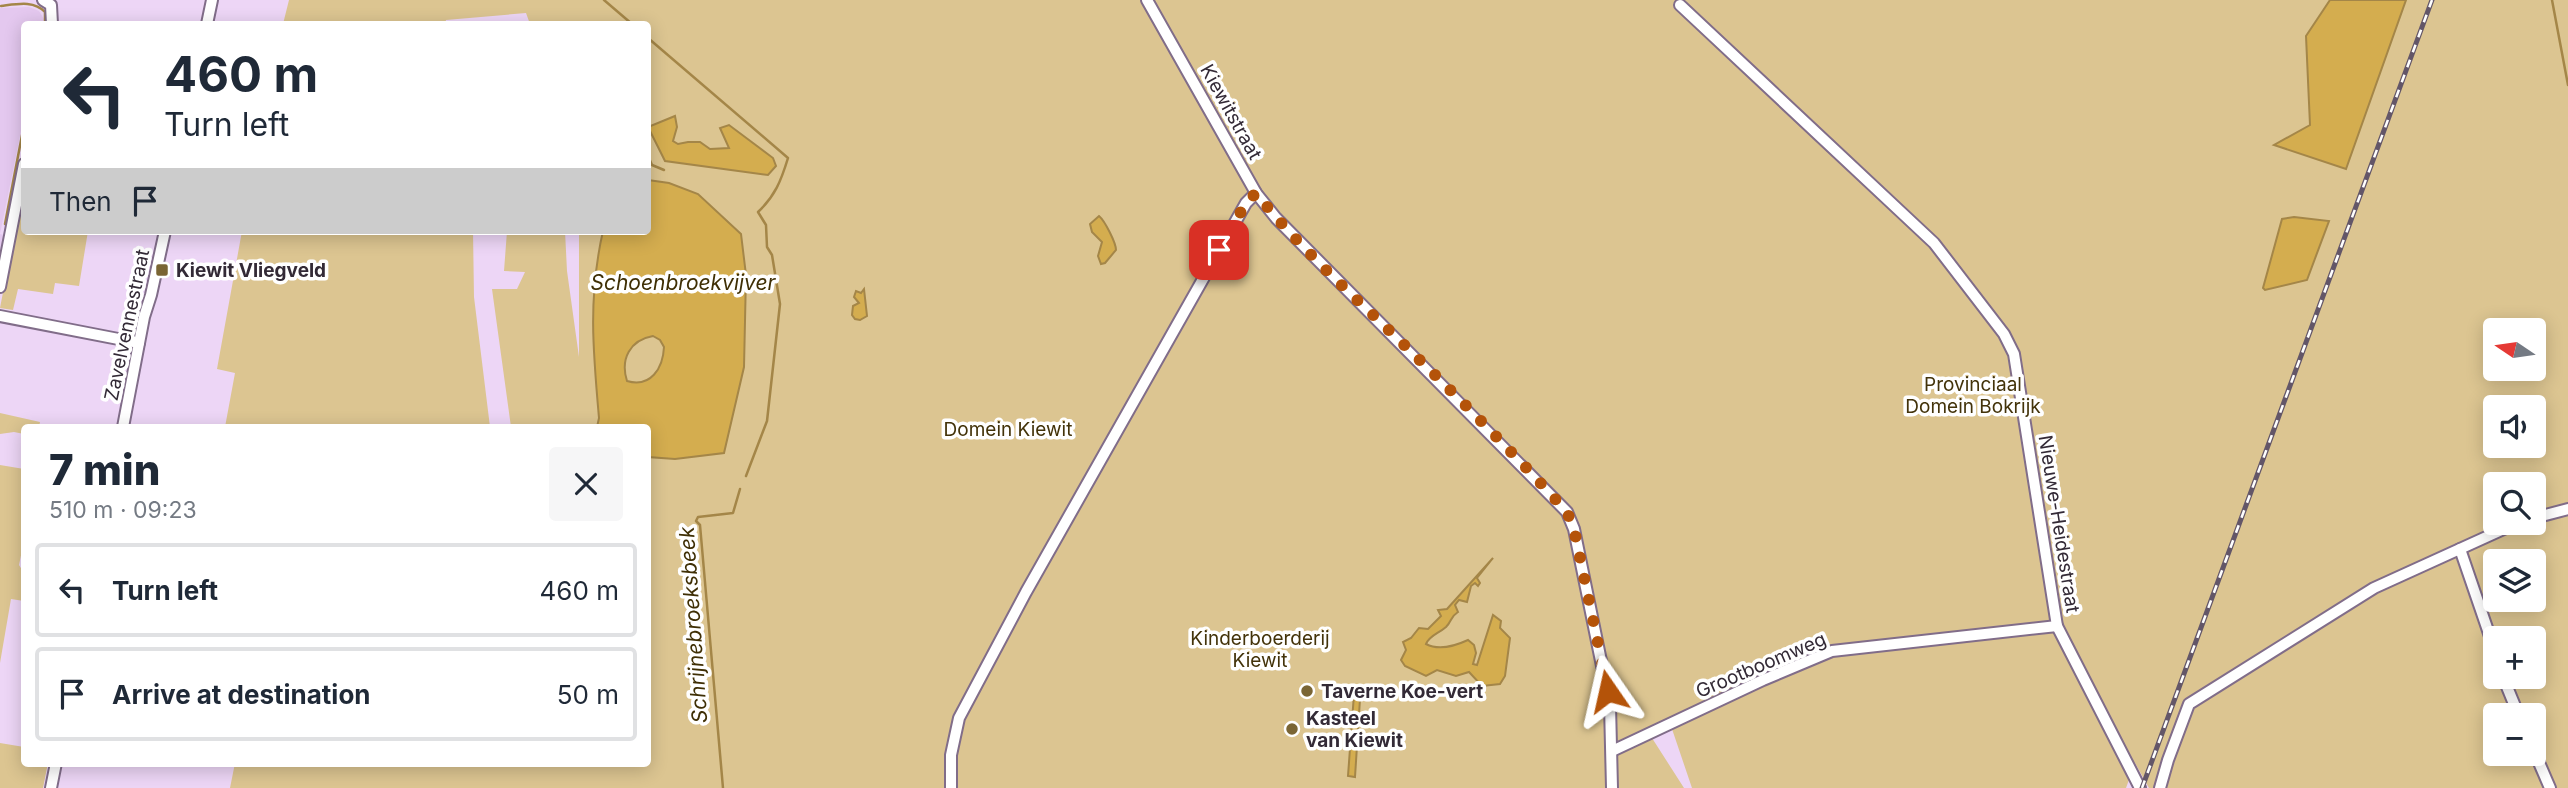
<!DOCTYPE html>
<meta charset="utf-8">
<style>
:root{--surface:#fff;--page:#f6f6f7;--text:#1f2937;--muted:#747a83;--line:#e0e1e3}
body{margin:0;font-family:Inter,sans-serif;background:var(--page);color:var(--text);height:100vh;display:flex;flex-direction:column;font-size:26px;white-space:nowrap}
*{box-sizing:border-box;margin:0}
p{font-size:23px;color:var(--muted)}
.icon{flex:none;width:38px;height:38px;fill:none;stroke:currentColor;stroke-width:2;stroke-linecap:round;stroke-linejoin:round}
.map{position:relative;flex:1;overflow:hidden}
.sheet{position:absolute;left:21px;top:424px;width:630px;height:343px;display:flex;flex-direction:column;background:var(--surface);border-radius:7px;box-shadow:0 4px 18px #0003}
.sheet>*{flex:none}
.hud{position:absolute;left:21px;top:21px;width:630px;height:214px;border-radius:7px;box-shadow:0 4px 18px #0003;background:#fff;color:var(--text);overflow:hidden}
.needle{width:46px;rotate:283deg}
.tools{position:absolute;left:2483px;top:318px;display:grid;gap:14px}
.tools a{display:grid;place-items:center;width:63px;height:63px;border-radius:7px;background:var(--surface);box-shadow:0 4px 18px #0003;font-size:35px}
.pin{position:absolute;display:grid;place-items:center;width:60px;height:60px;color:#fff;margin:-30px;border-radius:14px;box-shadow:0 4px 10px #0006}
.me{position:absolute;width:77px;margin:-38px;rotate:349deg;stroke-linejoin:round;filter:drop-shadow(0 0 5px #0008)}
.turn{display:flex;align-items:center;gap:24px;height:147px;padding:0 28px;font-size:32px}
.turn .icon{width:91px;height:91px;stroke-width:2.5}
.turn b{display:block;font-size:49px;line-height:60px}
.then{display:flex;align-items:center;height:66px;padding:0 28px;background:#0003;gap:14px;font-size:26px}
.round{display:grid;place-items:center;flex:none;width:74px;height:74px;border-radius:7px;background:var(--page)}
.head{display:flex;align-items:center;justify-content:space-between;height:119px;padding:0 28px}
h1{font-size:42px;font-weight:800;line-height:52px}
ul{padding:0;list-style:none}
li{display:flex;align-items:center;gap:21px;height:94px;margin:0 14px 10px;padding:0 14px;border:4px solid var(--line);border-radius:7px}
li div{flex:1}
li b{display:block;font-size:26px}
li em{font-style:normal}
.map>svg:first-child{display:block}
</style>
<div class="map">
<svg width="2568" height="788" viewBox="0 0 2568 788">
<rect width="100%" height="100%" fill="#edd6f6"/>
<!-- built -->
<polygon fill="#e4c8ef" points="29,7 39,11 44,19 43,24 24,24 24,116 0,234 4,235 0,258 0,8"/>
<!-- green -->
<g fill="#dcc591" fill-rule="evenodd">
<path d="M 289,0 L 2568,0 L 2568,788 L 2149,788 L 2135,763 L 2126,788 L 1692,788 L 1672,729 L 1652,738 L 1684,788 L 230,788 L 235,763 L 648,763 L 648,427 L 511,427 L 492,289 L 517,289 L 525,272 L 504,271 L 507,231 L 565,231 L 567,271 L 579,357 L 579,231 L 648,231 L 648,24 L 530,24 L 526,13 L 446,20 L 445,24 L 283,24 ZM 2496,331 L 2534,331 L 2534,369 L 2496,369 ZM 2496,408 L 2534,408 L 2534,446 L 2496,446 ZM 2496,485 L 2534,485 L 2534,523 L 2496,523 ZM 2496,562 L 2534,562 L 2534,600 L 2496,600 ZM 2496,639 L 2534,639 L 2534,677 L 2496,677 ZM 2496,716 L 2534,716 L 2534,754 L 2496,754 Z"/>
<polygon points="24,183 24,231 88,231 79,286 55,283 53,294 18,289 13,310 0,308"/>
<polygon points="242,231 473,231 474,297 490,427 225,427 235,373 217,369"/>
<polygon points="0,413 40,422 39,427 24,427 24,434 14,432 0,434"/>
<polygon points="0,465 24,469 24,541 19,565 24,573 24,601 11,599 0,663"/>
<polygon points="0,743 24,747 24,763 48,763 43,788 0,788"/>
</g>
<!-- water -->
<g fill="#d4ad4f" stroke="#a48648" stroke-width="2" fill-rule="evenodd">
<polygon points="2330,0 2406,0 2346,169 2274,145 2310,125 2306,36"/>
<polygon points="675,116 677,127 673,141 678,144 688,142 700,142 710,149 729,148 720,128 729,125 773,158 776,166 768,175 665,161 648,127"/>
<path d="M 648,180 L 669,183 L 698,194 L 741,234 L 746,275 L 744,367 L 724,453 L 675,459 L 648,457 L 648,427 L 597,427 L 599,418 C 593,351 588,297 603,231 L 648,231 ZM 653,336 L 660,340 L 664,347 C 663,368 651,388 627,381 C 620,359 630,340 653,336 Z"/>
<path d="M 1099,216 C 1105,221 1116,243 1116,250 L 1105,263 L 1101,264 L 1098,256 L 1102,242 L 1092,232 L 1090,224 Z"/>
<polygon points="2294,217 2329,221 2307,280 2265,290 2263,288 2282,219"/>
<polygon points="864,289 867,316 860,320 855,319 852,315 853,306 859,303 854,297 856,291 861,293"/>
<path d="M 1493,558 L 1477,578 L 1480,583 L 1478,586 L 1475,583 L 1471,586 L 1467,602 L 1459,600 L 1455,605 L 1458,612 C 1450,617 1452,621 1446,627 C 1438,634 1430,635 1426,644 C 1439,651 1455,646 1468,640 L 1474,645 L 1476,653 L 1473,664 L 1477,665 L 1493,615 L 1501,621 L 1500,628 L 1510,638 L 1505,676 L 1500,684 L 1482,686 L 1469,672 L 1456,676 L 1437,670 L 1426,676 L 1405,666 L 1401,660 L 1406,650 L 1403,642 L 1411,638 L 1419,628 L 1428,629 L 1441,616 L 1438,610 L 1447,609 Z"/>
<polygon points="1354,694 1360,699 1355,777 1348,776"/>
</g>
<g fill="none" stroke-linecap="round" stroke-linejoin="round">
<!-- stream -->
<g stroke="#a48648" stroke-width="2.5">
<polyline points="604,0 632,24"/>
<polyline points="2552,0 2568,85"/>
<path d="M 1,6 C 17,4 34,0 45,12 L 45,24"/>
<path d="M 648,38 L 788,158 C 781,181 775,196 758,212 L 766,225 L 767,247 L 772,255 L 780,304 L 767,421 L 746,476"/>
<polyline points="648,156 652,165 664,170"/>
<polyline points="5,224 24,125"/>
<polyline points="723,788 700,525 696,521 698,517 733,513 740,489"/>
</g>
<defs>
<g id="minor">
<polyline points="43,0 51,5 52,24"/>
<polyline points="1147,0 1256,193 1276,218 1567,512 1574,529 1610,705 1612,788"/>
<polyline points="1680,5 1934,243 2004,334 2014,354 2057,626 2140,788"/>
<polyline points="207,24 212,0"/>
<polyline points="0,287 24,164"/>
<polyline points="0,316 139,343"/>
<polyline points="123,427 144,317 151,295 165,231"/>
<polyline points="2534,518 2568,509"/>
<polyline points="2460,549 2496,654"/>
<polyline points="2503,677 2519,716"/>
<polyline points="1612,751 1763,680 1832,651 2057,626"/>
<polyline points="2534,751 2550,788"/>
<polyline points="51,788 56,763"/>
<polyline points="951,788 951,755 959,718 1026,592 1246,203 1256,193"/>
<polyline points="2160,788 2168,760 2189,704 2374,588 2517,523"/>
</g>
</defs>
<!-- minor casing -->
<use href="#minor" stroke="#816d89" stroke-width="14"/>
<!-- minor -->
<use href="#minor" stroke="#fff" stroke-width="10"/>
<defs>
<polyline id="rail" points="2142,788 2432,0"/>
</defs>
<!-- rail casing -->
<use href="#rail" stroke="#635668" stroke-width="5"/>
<!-- rail -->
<use href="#rail" stroke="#fff" stroke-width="2.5" stroke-dasharray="8" stroke-linecap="butt"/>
</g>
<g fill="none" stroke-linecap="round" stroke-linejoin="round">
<!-- route -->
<path stroke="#b45309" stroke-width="12" stroke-dasharray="0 21.6" d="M 1219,250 L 1246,203 L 1256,193 C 1297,245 1347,290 1394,335 C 1453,392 1512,451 1567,512 L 1574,529 L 1608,691"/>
</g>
<!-- markers -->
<g fill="#7a6534" stroke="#fff" stroke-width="2.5">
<rect x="155" y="263" width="14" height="14" rx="3.5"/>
<circle cx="1307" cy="691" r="7"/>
<circle cx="1292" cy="729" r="7"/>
</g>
<g text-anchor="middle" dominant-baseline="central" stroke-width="7" stroke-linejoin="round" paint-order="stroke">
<!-- street labels -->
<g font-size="19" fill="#332a36" stroke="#fff">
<text transform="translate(1231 112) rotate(61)">Kiewitstraat</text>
<text transform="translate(127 325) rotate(-78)">Zavelvennestraat</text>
<text transform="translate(2059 524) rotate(81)">Nieuwe-Heidestraat</text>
<text transform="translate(1761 665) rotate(-23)">Grootboomweg</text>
</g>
<!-- poi labels -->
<g font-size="19" font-weight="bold" fill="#332a36" stroke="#fff" text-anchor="start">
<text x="176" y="270">Kiewit Vliegveld</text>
<text x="1321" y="691">Taverne Koe-vert</text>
<text x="1306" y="718">Kasteel<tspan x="1306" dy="22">van Kiewit</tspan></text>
</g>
<!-- park labels -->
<g font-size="19" fill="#43330a" stroke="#fff">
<text x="1973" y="384">Provinciaal<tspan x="1973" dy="22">Domein Bokrijk</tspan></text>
<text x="1008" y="429">Domein Kiewit</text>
<text x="1260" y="638">Kinderboerderij<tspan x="1260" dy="22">Kiewit</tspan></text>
</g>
<!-- water labels -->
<g font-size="21" font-style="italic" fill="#3f2f05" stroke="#fff">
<text x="683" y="282">Schoenbroekvijver</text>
<text transform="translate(693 625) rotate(-94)">Schrijnebroeksbeek</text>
</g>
</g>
</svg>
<div class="tools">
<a><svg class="needle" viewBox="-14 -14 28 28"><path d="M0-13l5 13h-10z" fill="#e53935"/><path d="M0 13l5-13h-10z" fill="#747a83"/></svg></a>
<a><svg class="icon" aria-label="sound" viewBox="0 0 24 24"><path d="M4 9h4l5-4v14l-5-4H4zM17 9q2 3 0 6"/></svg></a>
<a><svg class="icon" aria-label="search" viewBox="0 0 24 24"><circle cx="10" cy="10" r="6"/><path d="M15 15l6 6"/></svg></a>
<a><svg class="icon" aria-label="layers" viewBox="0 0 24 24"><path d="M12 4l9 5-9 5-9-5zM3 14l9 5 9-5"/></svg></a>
<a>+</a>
<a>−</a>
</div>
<div class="pin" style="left:1219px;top:250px;background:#d93025"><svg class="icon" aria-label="arrive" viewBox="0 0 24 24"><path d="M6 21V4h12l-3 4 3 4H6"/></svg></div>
<svg class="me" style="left:1608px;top:691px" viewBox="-20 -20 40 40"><path d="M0-17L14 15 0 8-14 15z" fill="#b45309" stroke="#fff" stroke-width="4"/></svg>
<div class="hud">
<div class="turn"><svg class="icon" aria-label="left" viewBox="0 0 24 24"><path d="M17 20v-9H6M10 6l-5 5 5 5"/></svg><div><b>460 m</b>Turn left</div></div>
<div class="then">Then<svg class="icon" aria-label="arrive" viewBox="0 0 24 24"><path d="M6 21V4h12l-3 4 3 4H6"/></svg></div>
</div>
<section class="sheet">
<div class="head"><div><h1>7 min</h1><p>510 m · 09:23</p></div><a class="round"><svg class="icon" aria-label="close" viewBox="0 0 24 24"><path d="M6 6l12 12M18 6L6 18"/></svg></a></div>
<ul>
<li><svg class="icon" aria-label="left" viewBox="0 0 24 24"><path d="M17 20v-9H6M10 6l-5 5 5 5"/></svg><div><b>Turn left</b></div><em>460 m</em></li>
<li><svg class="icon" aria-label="arrive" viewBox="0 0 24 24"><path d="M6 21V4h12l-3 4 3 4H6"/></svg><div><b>Arrive at destination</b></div><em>50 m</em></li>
</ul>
</section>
</div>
